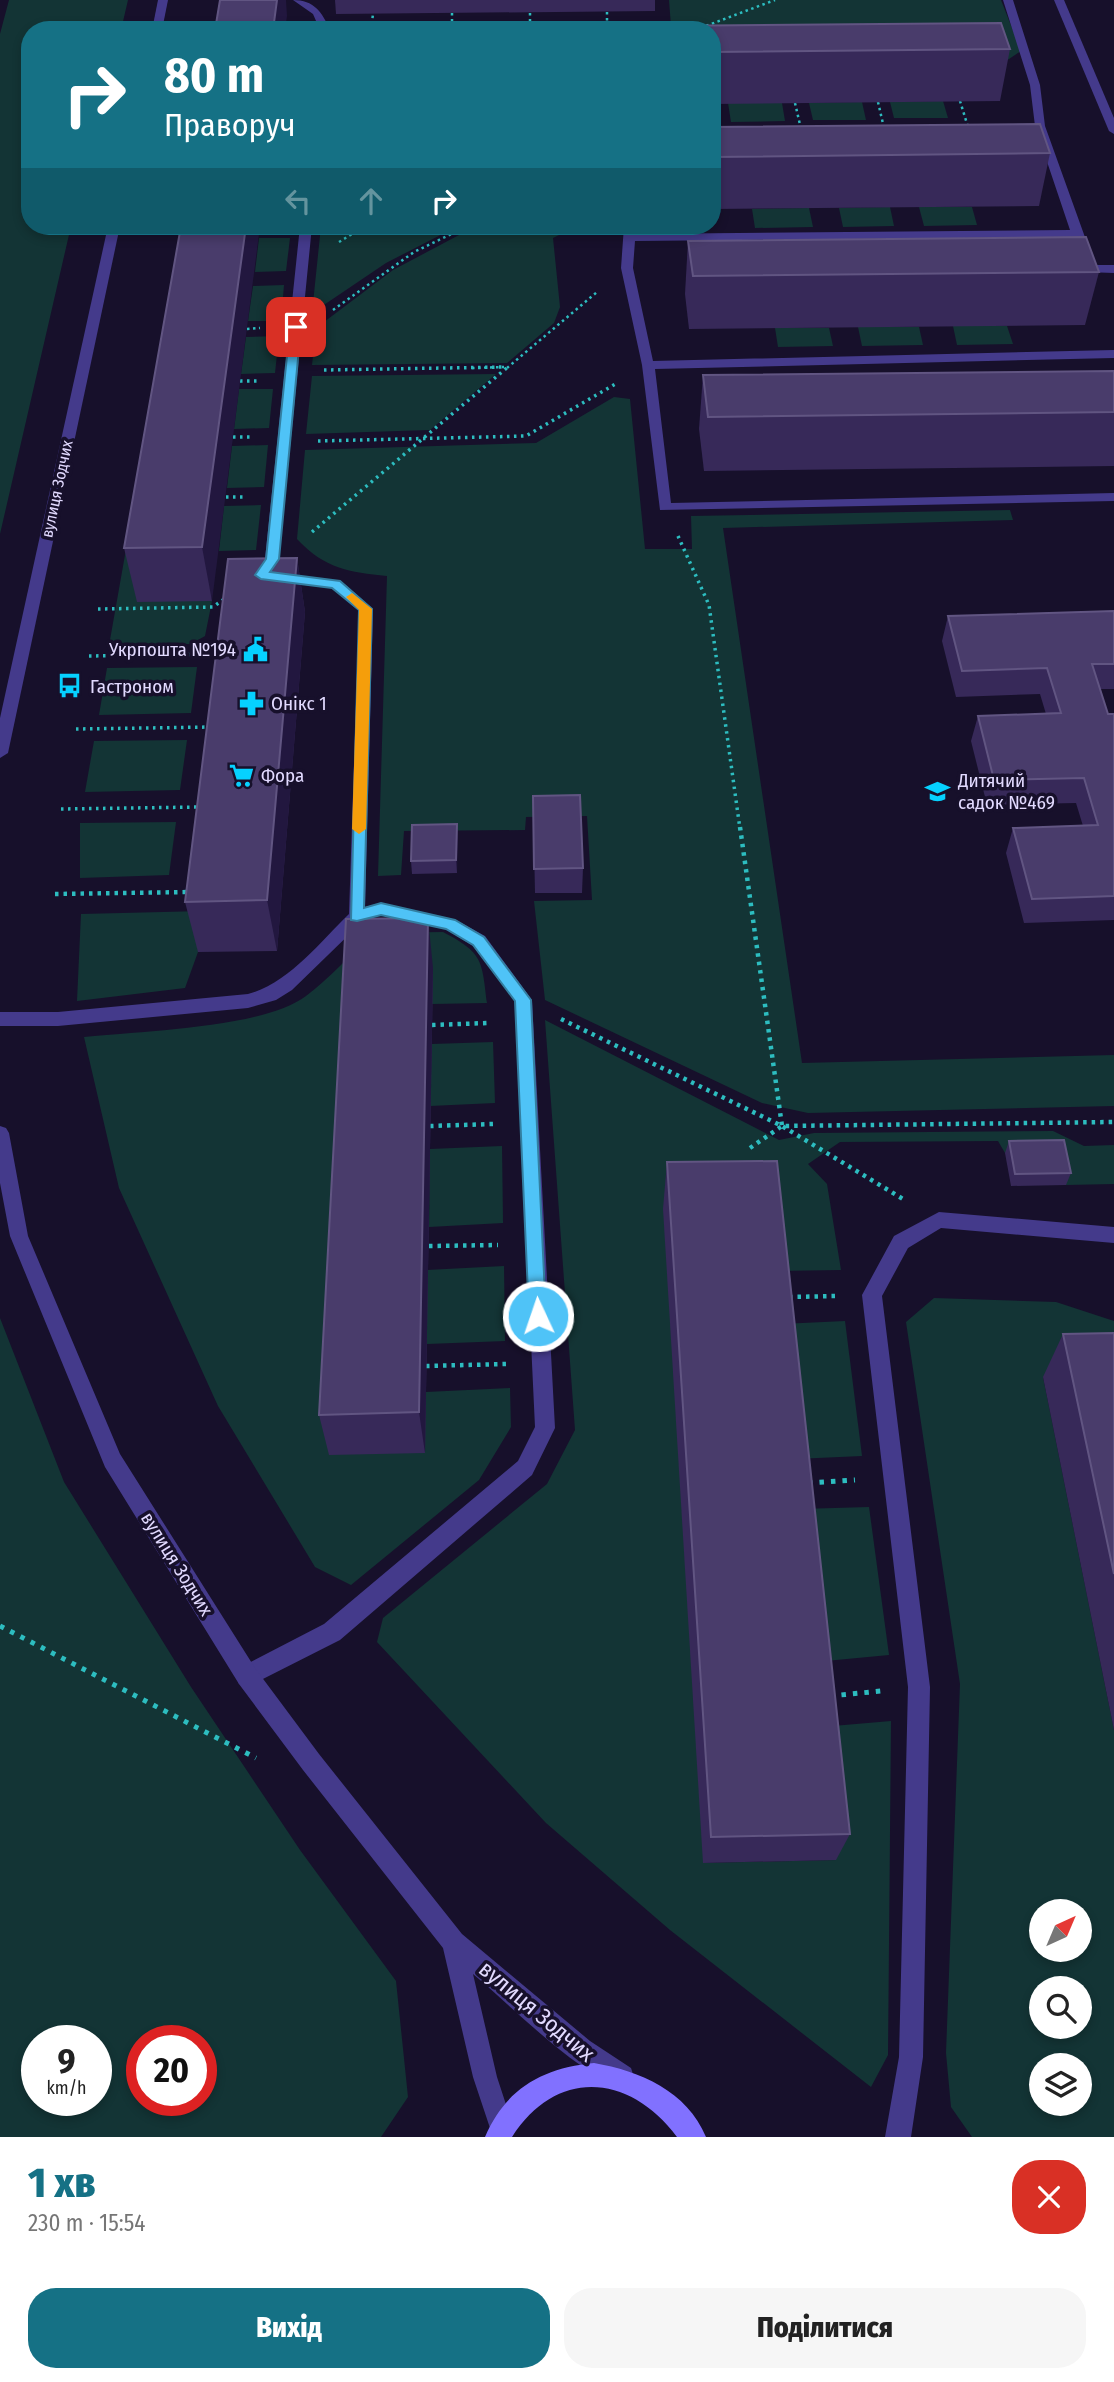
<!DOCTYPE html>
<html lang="uk">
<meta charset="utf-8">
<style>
:root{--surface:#fff;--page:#f6f6f6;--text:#222;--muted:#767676;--accent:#157185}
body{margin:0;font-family:"Fira Sans Condensed",sans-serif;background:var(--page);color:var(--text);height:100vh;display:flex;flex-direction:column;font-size:26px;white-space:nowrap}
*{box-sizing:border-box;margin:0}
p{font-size:23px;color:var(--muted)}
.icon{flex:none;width:38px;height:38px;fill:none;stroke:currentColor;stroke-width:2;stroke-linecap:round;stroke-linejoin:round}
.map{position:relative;height:2137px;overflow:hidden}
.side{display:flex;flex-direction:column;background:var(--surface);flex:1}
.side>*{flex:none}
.top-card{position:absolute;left:21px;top:21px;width:700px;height:214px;border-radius:28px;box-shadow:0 4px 10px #0003;background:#157185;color:#fff;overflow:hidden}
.needle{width:46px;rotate:44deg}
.controls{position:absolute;left:1029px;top:1899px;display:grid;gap:14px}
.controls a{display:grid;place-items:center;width:63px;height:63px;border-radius:50%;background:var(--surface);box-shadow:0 4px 10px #0003;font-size:35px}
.speed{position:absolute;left:21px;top:2025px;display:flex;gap:14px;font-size:35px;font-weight:700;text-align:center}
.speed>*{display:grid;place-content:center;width:91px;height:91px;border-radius:50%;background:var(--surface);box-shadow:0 4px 10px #0003;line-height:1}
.speed small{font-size:18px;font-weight:400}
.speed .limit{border:10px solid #d22;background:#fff;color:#111}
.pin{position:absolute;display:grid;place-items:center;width:60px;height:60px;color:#fff;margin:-30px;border-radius:14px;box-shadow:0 4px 10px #0006}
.me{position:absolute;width:77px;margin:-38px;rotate:357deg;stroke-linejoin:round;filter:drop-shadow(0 0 5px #0008)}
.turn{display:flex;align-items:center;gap:24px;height:147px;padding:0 28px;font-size:32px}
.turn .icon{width:91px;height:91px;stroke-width:2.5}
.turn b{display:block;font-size:49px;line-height:60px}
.lanes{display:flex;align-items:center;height:66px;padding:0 28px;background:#0003;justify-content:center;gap:35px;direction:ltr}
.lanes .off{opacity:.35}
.round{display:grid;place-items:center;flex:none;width:74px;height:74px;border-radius:28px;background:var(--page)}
.summary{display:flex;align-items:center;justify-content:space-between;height:119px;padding:0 28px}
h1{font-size:42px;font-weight:800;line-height:52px;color:var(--accent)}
.action{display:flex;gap:14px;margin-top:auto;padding:14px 28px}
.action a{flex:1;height:80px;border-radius:28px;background:var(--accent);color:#fff;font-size:28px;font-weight:800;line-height:80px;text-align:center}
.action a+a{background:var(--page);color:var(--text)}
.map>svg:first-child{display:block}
</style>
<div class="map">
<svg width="1114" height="2137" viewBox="0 0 1114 2137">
<rect width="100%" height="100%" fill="#17102b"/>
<!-- green -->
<g fill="#133435" fill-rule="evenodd">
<polygon points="9,0 128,0 121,30 30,30 30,226 71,226 0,534 0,34"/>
<polygon points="669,0 1001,0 1021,51 1006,61 712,30 621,30 621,26 671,26"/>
<polygon points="943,101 948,118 894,118 890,102"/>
<polygon points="862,102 866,120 813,120 809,103"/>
<polygon points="728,103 782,103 785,121 731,122"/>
<polygon points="890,207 894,226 843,227 839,208"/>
<polygon points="919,207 972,207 977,225 924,226"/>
<polygon points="809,208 813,227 755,228 752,209"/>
<polygon points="183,226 137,601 212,601 205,636 191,644 117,646 110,640"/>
<polygon points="321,226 458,226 386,263 312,313"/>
<polygon points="476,226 618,226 565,232 553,238 560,307 554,323 507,363 312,365 316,328 393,270"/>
<polygon points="259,238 290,238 286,271 255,272"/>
<polygon points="284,285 281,321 248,321 253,286"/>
<polygon points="953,326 1007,326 1013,344 957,345"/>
<polygon points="858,327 919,327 923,345 862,346"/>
<polygon points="775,328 829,328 833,346 778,347"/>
<polygon points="279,336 275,373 241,374 246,337"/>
<polygon points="496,374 430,430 306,434 312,376"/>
<polygon points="239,389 273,389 269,428 234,429"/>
<path d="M 614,397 L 630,399 L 645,549 L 692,549 L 691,516 L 1010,510 L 1013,520 L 723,528 L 802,1063 L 1114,1055 L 1114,1106 L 808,1113 L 762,1103 L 545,1000 L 534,901 L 592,900 L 587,816 L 526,817 L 525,830 L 404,831 L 401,875 L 378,876 L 387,576 C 349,572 325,569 297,539 L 305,450 L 536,443 Z"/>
<polygon points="268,445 264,487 227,488 232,446"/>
<polygon points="261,505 256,550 219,551 224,506"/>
<polygon points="197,667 191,713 99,715 107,668"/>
<polygon points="187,740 180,790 85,792 94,741"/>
<polygon points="176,822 169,875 80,878 80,823"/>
<polygon points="204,911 198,952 185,988 77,1001 81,914"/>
<path d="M 443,932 C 483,953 482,960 487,1003 L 432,1004 L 432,968 L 424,1453 L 426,1392 L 510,1388 L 511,1427 L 479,1480 L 351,1585 L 315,1567 L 218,1406 L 119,1188 L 84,1037 C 139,1031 264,1028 306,996 C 330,978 351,954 373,933 Z"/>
<polygon points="545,1020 779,1140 814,1133 1053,1131 1084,1146 1114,1145 1114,1184 1066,1185 1059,1152 1005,1153 998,1141 840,1142 808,1164 827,1184 841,1270 775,1271 703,1863 836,1860 821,1727 891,1721 888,2055 871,2087 670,1930 546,1823 377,1642 383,1618 547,1484 575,1430"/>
<polygon points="493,1042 495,1103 430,1106 432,1044"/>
<polygon points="502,1146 503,1223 429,1227 430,1149"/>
<polygon points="504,1266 505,1341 427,1344 427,1270"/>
<path d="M 934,1298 L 1056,1302 L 1114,1321 L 1114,1375 L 1043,1377 L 1114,1730 L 1114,2137 L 972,2137 L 951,2107 L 946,2053 L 960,1684 L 906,1322 ZM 1041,1911 L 1080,1911 L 1080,1950 L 1041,1950 ZM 1041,1988 L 1080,1988 L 1080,2026 L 1041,2026 ZM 1041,2065 L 1080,2065 L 1080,2104 L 1041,2104 Z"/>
<path d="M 0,1318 L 64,1482 L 191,1687 L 300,1850 L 396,1981 L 408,2097 L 381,2137 L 0,2137 ZM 37,2040 L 96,2040 L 96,2100 L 37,2100 ZM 142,2040 L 201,2040 L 201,2100 L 142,2100 Z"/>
<polygon points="845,1321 862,1456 795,1459 781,1324"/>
<polygon points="869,1507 889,1655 815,1662 800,1509"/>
</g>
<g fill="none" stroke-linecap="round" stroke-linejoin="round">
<!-- path-far3 -->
<g stroke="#2dbdc0" stroke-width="2.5" stroke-dasharray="2.5 3.5" stroke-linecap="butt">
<polyline points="607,12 607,30"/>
<polyline points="452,13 452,30"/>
<polyline points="530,13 530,30"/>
<polyline points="371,30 373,14"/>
<polyline points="695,30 775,0"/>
<polyline points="960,101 968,127"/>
<polyline points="878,102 884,128"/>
<polyline points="715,103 718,130"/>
<polyline points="795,103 801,129"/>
<polyline points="260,231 273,231"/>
<polyline points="339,242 365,226"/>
<polyline points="333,310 414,252 468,226"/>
<polyline points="247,329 260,328"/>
<polyline points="472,368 504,367"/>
<polyline points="507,368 597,292"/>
</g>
<!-- path-far2 -->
<g stroke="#2dbdc0" stroke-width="3.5" stroke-dasharray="2.5 4.5" stroke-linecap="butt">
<polyline points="324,370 504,367"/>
<polyline points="240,381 257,381"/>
<polyline points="233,437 250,437"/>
<polyline points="318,441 526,436 617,383"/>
<polyline points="226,497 243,497"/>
<polyline points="312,532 509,366"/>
<polyline points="678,536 709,605 740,829"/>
<polyline points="98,609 213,607 227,597"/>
<polyline points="89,656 221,654"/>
<polyline points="76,729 213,727"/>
<polyline points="61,809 200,807"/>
</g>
<!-- path-far1 -->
<g stroke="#2dbdc0" stroke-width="4.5" stroke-dasharray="3.5 5" stroke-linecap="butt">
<polyline points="740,827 782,1126"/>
<polyline points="55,894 191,892"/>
<polyline points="561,1019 782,1126 903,1199"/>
<polyline points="432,1025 488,1023"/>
<polyline points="430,1126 493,1124"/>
<polyline points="750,1148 782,1126 1114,1122"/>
<polyline points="429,1246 498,1245"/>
<polyline points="789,1297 836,1296"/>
<polyline points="426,1366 506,1364"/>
</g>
<!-- path -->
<g stroke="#2dbdc0" stroke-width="5" stroke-dasharray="4.5 7" stroke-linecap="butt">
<polyline points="808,1483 855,1480"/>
<polyline points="0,1626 256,1758"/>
<polyline points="830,1696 881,1691"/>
</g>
<!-- lane -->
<g fill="#443a8b" fill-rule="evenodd">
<path d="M 293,0 C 314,0 322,12 330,30 L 320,30 L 313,14 Z"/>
<polygon points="1003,0 1013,0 1040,85 1045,126 1095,265 1114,265 1114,273 1086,272 1073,237 635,241 633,268 653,361 1114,350 1114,358 655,369 671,503 1114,493 1114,501 660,510 642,365 621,268 624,226 636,226 635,234 1070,230 1035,126 1030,85"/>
<polygon points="1054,0 1064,0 1114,118 1114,134 1109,131"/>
<path d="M 300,226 L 312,226 L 279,559 L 270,572 L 341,581 L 373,609 L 365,907 L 381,903 L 456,920 L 485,936 L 532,1000 L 555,1428 L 532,1475 L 340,1640 L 247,1687 L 239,1684 L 236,1676 L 239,1668 L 324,1624 L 518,1461 L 535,1427 L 515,1001 L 473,946 L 446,929 L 381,915 L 363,921 L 292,990 L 276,1000 L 248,1008 L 58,1026 L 0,1026 L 0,1012 L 58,1012 L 248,994 C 289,983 319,943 349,914 L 359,611 L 332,588 L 261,580 L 254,575 L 265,559 Z"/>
<polygon points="939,1212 1114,1227 1114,1243 941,1228 908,1248 882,1296 930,1687 923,2057 911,2137 885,2137 899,2057 908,1687 862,1295 894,1236"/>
</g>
<!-- street -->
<g fill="#443a8b" fill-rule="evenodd">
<polygon points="158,0 168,0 162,30 152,30"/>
<polygon points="108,226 120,226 8,753 0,758 0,718"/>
<path d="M 0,1126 L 6,1128 L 9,1133 L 28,1236 L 120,1454 L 255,1668 L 319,1754 L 462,1934 L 590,2041 L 631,2068 L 634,2077 L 631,2086 L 622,2089 C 571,2068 516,2010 473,1974 L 497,2077 L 514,2129 L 511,2137 L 493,2137 L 473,2077 L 443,1948 L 303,1770 L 239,1684 L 105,1467 L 10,1236 L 0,1183 Z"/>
</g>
<!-- secondary -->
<path fill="#8171ff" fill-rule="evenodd" d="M 594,2063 C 640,2071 687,2091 706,2137 L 677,2137 C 630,2074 557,2067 512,2137 L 485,2137 C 506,2088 543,2068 594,2063 Z"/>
</g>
<!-- wall -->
<g fill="#372959">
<polygon points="335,0 655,0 655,11 336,14"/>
<polygon points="1001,23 1010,49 1000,101 712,104 712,30 652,30 652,26"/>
<polygon points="712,127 1050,153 1039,206 712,209"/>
<polygon points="181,226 212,601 137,602 124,548"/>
<polygon points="688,241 1099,272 1085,325 689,329 685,294"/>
<polygon points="1114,371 1114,466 704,471 699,429 703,375"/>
<polygon points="297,558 305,612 277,951 198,952 185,902"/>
<polygon points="1114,611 1114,689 1100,689 1108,714 1114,714 1114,920 1024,923 1006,853 1013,828 1083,826 1076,803 987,805 971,741 978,716 1046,714 1040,694 956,697 942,641 948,616"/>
<polygon points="533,796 583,868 582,893 535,893"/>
<polygon points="457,824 457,873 412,874 411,861"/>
<polygon points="433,968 425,1453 329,1455 319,1415"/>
<polygon points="1009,1141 1071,1173 1066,1185 1011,1186 1005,1153"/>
<polygon points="667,1162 850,1834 836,1860 703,1863 663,1209"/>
<polygon points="1114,1333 1114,1730 1043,1377 1063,1334"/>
</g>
<!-- shaded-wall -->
<g fill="#22173f">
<polygon points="277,0 286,0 287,16 285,30 273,30"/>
<polygon points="246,226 260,226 212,601 202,547"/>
<polygon points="297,558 305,612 277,951 267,900"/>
<polygon points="457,824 458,837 457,873 456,860"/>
<polygon points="428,918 433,968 425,1453 419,1412"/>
</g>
<!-- building -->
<g fill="#493c6b" stroke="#615582" stroke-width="2">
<polygon points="220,0 277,0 273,30 215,30"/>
<polygon points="1001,23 1010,49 712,52 712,30 653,30 652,26"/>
<polygon points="1040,124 1050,153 712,157 712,127"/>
<polygon points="181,226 246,226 202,547 124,548"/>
<polygon points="1086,237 1099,272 693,276 688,241"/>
<polygon points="1114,371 1114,412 708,417 703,375"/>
<polygon points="297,558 267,900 185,902 228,559"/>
<polygon points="1114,611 1114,664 1092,664 1108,714 1114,714 1114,896 1032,899 1013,828 1098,825 1084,778 994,780 978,716 1061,713 1047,668 962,671 948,616"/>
<polygon points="580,795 583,868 534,869 533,796"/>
<polygon points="457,824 456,860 411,861 412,825"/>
<polygon points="428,918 419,1412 319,1415 346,919"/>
<polygon points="1064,1140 1071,1173 1015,1174 1009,1141"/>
<polygon points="777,1161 850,1834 711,1837 667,1162"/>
<polygon points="1114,1333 1114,1574 1063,1334"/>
</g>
<!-- route -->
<polygon fill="#4fc3f7" stroke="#337fa1" stroke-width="2" points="296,324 301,327 279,559 270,572 340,581 372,609 364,908 381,903 455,920 484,937 531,1000 546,1316 538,1323 529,1316 515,1001 473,945 446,929 381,915 357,921 351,920 359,610 332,588 261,579 255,575 266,559 290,327"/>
<!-- slow -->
<polygon fill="#f59e0b" points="352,593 372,609 366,829 359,834 352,829 359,610 346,597"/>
<!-- icons -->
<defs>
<symbol id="civic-bare" viewBox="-9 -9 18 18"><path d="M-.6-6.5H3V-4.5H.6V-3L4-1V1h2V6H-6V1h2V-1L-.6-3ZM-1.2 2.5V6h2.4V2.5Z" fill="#06d1ff" stroke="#17102b" stroke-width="2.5" paint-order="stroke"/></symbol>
<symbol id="bus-bare" viewBox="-9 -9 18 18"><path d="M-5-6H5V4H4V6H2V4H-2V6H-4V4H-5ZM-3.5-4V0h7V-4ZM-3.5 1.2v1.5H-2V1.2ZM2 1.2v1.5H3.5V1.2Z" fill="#06d1ff" stroke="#17102b" stroke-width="2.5" paint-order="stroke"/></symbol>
<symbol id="pharmacy-bare" viewBox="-9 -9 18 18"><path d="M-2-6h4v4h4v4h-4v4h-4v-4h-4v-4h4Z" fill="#06d1ff" stroke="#17102b" stroke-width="2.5" paint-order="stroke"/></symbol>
<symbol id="supermarket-bare" viewBox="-9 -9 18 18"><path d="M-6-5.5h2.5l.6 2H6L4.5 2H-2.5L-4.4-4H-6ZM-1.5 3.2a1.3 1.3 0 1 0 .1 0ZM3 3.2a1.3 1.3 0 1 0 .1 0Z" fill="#06d1ff" stroke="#17102b" stroke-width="2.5" paint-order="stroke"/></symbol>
<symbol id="school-bare" viewBox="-9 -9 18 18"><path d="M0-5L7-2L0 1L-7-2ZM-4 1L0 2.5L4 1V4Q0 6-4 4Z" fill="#06d1ff" stroke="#17102b" stroke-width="2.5" paint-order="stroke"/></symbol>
</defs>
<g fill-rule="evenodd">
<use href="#civic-bare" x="238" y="632" width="35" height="35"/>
<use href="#bus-bare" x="52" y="668" width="35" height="35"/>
<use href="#pharmacy-bare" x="234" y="686" width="35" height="35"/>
<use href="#supermarket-bare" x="224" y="758" width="35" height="35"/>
<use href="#school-bare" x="920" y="774" width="35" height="35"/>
</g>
<g text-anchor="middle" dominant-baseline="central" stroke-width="7" stroke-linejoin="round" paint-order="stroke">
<!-- far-street labels -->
<g font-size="16" fill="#e2daff" stroke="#17102b">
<text transform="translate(57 489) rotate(-78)">вулиця Зодчих</text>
</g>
<!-- poi labels -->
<g font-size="19" fill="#e2daff" stroke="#17102b" text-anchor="start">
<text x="236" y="649" text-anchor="end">Укрпошта №194</text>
<text x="90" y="686">Гастроном</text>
<text x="271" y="703">Онікс 1</text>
<text x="261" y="775">Фора</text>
<text x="958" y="780">Дитячий<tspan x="958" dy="22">садок №469</tspan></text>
</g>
<!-- street labels -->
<g font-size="19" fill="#e2daff" stroke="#17102b">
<text transform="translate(177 1564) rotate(58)">вулиця Зодчих</text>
</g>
<!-- near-street labels -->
<g font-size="23" fill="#e2daff" stroke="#17102b">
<text transform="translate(537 2011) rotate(40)">вулиця Зодчих</text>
</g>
</g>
</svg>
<div class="controls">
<a><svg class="needle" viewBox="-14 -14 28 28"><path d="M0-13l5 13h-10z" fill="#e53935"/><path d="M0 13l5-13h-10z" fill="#767676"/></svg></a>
<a><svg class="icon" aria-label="search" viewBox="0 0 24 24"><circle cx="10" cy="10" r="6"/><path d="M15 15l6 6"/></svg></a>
<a><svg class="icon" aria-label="layers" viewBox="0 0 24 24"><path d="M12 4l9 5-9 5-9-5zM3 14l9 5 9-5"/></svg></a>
</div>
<div class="speed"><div>9<small>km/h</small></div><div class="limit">20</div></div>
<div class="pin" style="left:296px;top:327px;background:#d93025"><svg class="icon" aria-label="arrive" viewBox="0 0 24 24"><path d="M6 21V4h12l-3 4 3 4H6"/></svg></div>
<svg class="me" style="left:538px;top:1316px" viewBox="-20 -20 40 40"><circle r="17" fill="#4fc3f7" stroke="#fff" stroke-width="3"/><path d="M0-11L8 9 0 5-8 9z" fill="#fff"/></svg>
<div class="top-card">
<div class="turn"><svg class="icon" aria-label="right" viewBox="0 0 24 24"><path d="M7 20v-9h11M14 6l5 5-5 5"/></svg><div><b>80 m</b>Праворуч</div></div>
<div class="lanes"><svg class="icon off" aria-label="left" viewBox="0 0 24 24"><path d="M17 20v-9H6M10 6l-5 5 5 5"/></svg><svg class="icon off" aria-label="ahead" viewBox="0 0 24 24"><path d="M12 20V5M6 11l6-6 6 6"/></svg><svg class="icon" aria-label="right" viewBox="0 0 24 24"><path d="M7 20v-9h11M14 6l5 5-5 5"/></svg></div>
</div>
</div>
<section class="side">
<div class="summary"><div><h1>1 хв</h1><p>230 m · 15:54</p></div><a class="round" style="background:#d93025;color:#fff"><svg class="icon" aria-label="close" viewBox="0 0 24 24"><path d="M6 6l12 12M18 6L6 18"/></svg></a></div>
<div class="action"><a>Вихід</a><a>Поділитися</a></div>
</section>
